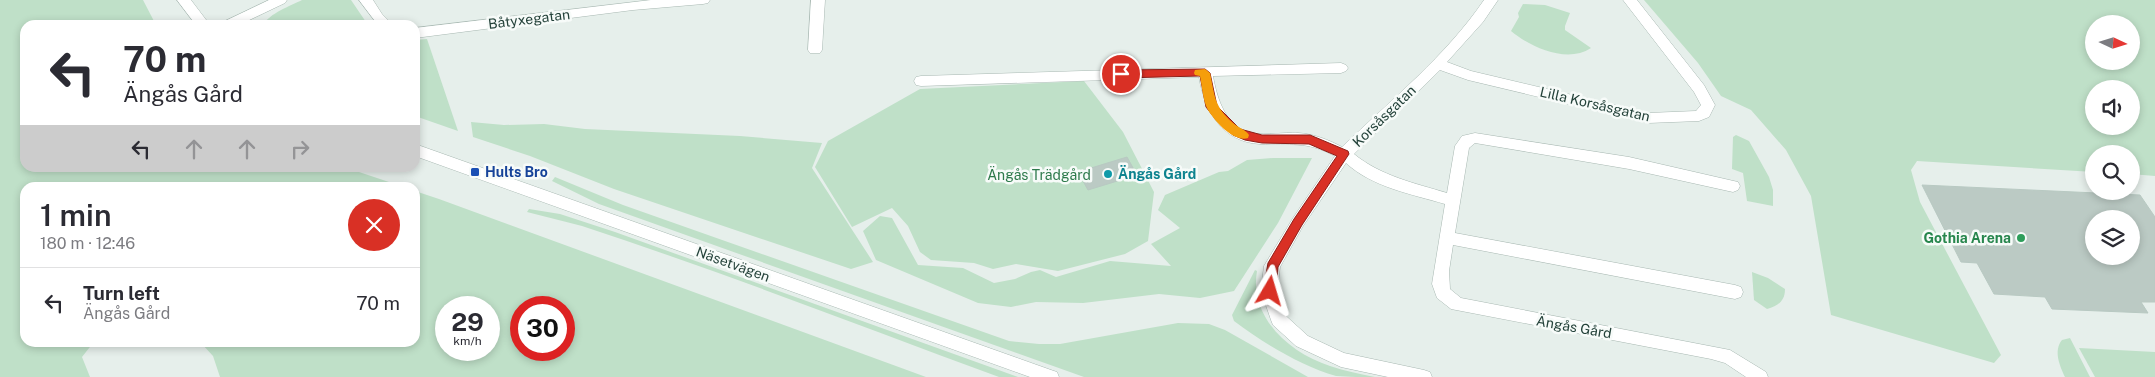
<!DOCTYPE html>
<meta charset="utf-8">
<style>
:root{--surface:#fff;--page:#f2f2f3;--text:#2b2b33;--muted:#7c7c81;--line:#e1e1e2}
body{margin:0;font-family:"Public Sans",sans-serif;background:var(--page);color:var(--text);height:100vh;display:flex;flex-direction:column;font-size:19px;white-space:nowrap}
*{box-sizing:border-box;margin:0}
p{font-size:16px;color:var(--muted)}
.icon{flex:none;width:28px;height:28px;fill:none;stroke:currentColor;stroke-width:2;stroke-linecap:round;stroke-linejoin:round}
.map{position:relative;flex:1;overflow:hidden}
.details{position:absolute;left:20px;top:182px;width:400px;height:165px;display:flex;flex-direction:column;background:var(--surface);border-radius:15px;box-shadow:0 2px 8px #0003}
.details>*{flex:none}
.top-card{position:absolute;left:20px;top:20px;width:400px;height:152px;border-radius:15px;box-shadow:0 2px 8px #0003;background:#fff;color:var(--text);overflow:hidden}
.needle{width:32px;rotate:94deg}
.controls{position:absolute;left:2085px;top:15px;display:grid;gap:10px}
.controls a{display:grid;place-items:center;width:55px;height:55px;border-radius:50%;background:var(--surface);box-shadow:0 2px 8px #0003;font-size:25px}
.speed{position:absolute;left:435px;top:296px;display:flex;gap:10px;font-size:25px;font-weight:700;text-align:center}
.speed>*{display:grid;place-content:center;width:65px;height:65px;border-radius:50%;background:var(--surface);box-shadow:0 2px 8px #0003;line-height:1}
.speed small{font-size:12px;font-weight:400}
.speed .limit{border:8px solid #d22;background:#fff;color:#111}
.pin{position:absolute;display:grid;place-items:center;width:42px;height:42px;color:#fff;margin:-21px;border:2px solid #fff;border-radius:50%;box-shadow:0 1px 5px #0007}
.me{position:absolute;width:55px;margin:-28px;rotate:7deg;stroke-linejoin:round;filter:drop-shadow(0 0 4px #0008)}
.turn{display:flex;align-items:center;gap:18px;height:105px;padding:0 20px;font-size:22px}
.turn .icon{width:65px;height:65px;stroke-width:2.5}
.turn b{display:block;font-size:35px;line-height:42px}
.lanes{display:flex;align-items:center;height:48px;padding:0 20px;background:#0003;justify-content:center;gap:25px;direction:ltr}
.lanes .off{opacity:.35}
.round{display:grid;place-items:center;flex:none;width:52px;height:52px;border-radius:26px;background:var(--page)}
.head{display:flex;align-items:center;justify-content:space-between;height:85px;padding:0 20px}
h1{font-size:30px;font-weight:600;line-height:38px}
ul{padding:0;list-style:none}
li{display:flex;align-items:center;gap:15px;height:70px;padding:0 20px;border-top:1px solid var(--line)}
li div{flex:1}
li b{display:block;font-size:19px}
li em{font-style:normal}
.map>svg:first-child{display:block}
</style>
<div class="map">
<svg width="2155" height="377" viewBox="0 0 2155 377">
<rect width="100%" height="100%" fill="#e6efeb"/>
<!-- green -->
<g fill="#bfe0c8" fill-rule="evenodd">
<polygon points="0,0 143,0 156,25 25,25 25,168 347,168 404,187 25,188 25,342 93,343 82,357 90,377 0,377"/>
<path d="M 302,0 L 351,0 L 368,25 L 263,25 C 270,13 290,6 302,0 Z"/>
<path d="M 1644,0 L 2155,0 L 2155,176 L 2131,174 L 2131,154 L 2094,154 L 2094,172 L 1917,161 L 1911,170 L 1920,202 L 2001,355 L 1994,363 L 1831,315 L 1811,196 L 1786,150 L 1751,110 L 1721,96 L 1698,63 ZM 2094,24 L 2131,24 L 2131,61 L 2094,61 ZM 2094,89 L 2131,89 L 2131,126 L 2094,126 Z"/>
<path d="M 1523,4 L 1545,5 L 1570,13 L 1565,26 L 1565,30 L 1591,48 C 1567,64 1530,47 1511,31 L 1519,17 L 1518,13 Z"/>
<polygon points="427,39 458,131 415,116 415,40"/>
<polygon points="1084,81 1123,132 1154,192 1148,241 1125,254 1058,271 1016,264 993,269 974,263 931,260 920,252 908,226 892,208 852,227 815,167 828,141 920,89"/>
<polygon points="471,122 504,125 544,124 585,129 740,136 822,143 812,168 873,262 851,269 614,189 530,156 473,137"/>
<polygon points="1736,135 1749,141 1769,177 1773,190 1773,206 1747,201 1743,173 1732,169 1733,137"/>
<polygon points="1273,158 1312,158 1278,223 1234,291 1200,298 1159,294 1083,303 1036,302 1011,307 978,303 876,260 863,231 880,216 892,218 918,265 963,268 994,283 1015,279 1031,272 1040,270 1056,277 1110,261 1171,266 1151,244 1180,228 1158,210 1165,195 1219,172 1228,171 1247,160"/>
<polygon points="555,177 623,205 1009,341 1039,344 1060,344 1178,323 1209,324 1225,330 1308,377 1084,377 599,204 552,181"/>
<path d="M 415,191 L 439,199 L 926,377 L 220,377 L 213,356 L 201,343 L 415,342 ZM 446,308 L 489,308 L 489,350 L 446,350 ZM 521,308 L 564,308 L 564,350 L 521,350 Z"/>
<path d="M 529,209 L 560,214 L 615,232 L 1018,377 L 999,377 C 861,326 722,272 582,226 C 564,221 545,217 527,212 Z"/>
<path d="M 1255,270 L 1257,271 C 1249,317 1289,353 1330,366 C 1345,371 1360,374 1375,377 C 1363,377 1348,377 1336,376 C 1301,366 1263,343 1234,321 L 1232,315 Z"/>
<path d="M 1752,272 L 1768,278 L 1785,289 C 1785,301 1778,306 1767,309 L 1754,300 Z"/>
<path d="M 2070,338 L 2090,377 L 2065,377 C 2060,366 2053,351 2062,340 Z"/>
<polygon points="2079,348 2155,352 2155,377 2095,377"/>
</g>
<!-- building -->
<g fill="#bbcac4" stroke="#b8c9c2" fill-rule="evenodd">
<polygon points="1127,157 1137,175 1088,190 1078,172"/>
<path d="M 1922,185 L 2140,195 L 2155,217 L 2155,302 L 2141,302 L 2148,313 L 2052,309 L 2045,297 L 1994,294 L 1977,263 L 1961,262 ZM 2094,219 L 2131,219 L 2131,256 L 2094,256 Z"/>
</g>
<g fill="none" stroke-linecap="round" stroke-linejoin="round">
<defs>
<g id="minor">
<polygon points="269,0 287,0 285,3 239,25 221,25 223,22"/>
<polygon points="359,0 373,0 382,14 393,25 378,25"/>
<polygon points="651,0 710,0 708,3 703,4 633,10 415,38 415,28"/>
<polygon points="811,0 825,0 822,50 820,53 810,53 808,50"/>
<path d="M 1484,0 L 1498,0 L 1483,22 L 1447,62 L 1471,71 L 1648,113 L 1696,111 L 1701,105 L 1694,92 L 1623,0 L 1637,0 L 1704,85 L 1715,105 L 1709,117 L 1699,121 L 1648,123 L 1468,80 L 1440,70 L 1354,154 C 1381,176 1414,183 1447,193 L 1455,146 L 1462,136 L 1475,133 L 1629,157 L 1738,182 L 1740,186 L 1738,190 L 1733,192 L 1629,169 L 1475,143 L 1469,148 L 1455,233 L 1735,285 L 1741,287 L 1743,292 L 1741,297 L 1735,299 L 1453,245 L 1449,271 L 1450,289 L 1461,298 L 1730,350 L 1766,372 L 1768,377 L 1746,377 L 1725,363 L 1711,359 L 1451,309 L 1437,298 L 1432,284 L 1445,204 C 1411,194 1372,187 1346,163 L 1303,226 L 1280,267 L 1277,291 L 1286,316 L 1308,336 L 1344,353 L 1424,370 L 1430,372 L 1432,377 L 1388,377 L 1341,367 L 1296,346 L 1273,325 L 1271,320 L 1261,291 L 1264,266 L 1293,218 L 1335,156 C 1305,140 1291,146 1260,144 C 1222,142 1205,111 1199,77 L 921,86 L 916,85 L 914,81 L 916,77 L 921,76 L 1341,63 L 1346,65 L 1348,68 L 1346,71 L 1341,73 L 1213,76 C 1217,99 1226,128 1252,133 C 1267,136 1283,132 1298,133 C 1314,134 1329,140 1342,147 C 1391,100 1446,56 1484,0 Z"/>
</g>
<g id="tertiary">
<polygon points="177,0 191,0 210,25 196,25"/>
<polygon points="415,144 1051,370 1057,372 1059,377 1030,377 415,156"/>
</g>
</defs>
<!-- minor casing -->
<use href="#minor" stroke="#a8b8b2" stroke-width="1"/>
<!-- tertiary casing -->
<use href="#tertiary" stroke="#a8b8b2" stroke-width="1"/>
<!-- minor -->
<use href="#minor" fill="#fff" fill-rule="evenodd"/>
<!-- tertiary -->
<use href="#tertiary" fill="#fff" fill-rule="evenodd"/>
</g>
<!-- route -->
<polygon fill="#d93025" stroke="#8d1f18" points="1205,69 1210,73 1217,106 1240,129 1262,135 1310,135 1348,151 1349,154 1302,225 1278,267 1276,291 1274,295 1265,295 1263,291 1268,263 1294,219 1337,156 1309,144 1262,143 1245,140 1233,135 1217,121 1206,107 1200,76 1121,78 1116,74 1121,70"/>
<!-- slow -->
<path fill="#f59e0b" d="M 1205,69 L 1210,73 C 1215,97 1214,106 1233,123 C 1239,128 1246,130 1249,135 L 1248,138 C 1234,143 1213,120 1207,108 C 1203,100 1202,86 1200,76 L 1195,75 L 1194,73 L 1195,70 Z"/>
<!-- markers -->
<rect fill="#1a4fb4" stroke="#f7fbf9" stroke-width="2" x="470" y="167" width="10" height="10" rx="2.5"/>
<circle fill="#0f9aa8" stroke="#f7fbf9" stroke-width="2" cx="1108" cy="174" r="5"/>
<circle fill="#2e9e5b" stroke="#f7fbf9" stroke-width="2" cx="2021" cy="238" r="5"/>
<g text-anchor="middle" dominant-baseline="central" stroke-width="5" stroke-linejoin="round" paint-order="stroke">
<!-- street labels -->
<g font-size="14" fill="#24423a" stroke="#f7fbf9">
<text transform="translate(529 19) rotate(-7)">Båtyxegatan</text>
<text transform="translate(1595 104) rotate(13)">Lilla Korsåsgatan</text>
<text transform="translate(1384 116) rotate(-44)">Korsåsgatan</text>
<text transform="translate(733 264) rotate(20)">Näsetvägen</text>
<text transform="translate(1574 327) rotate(10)">Ängås Gård</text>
</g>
<!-- transit labels -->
<g font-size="14" font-weight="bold" fill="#164399" stroke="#f7fbf9" text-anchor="start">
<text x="485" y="172">Hults Bro</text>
</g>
<!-- culture labels -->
<g font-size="14" font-weight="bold" fill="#0d838f" stroke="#f7fbf9" text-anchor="start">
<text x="1118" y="174">Ängås Gård</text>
</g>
<!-- park labels -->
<g font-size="14" fill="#2d7a4b" stroke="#f7fbf9">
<text x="1039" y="175">Ängås Trädgård</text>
</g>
<!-- leisure labels -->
<g font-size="14" font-weight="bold" fill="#27864d" stroke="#f7fbf9" text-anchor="end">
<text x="2011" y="238">Gothia Arena</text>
</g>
</g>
</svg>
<div class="controls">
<a><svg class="needle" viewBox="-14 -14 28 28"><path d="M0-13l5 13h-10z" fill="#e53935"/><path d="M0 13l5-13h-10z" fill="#7c7c81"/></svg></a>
<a><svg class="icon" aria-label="sound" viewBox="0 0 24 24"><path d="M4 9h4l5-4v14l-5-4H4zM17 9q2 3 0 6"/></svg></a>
<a><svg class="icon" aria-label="search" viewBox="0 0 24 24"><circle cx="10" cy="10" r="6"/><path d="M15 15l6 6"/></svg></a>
<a><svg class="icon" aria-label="layers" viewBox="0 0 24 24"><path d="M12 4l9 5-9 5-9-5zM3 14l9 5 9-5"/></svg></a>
</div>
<div class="speed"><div>29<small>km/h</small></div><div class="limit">30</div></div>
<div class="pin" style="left:1121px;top:74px;background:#d93025"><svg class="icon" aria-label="arrive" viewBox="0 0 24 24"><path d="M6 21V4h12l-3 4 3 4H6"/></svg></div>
<svg class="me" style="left:1270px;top:291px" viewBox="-20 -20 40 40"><path d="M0-17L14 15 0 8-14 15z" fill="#d93025" stroke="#fff" stroke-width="4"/></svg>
<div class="top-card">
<div class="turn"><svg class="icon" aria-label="left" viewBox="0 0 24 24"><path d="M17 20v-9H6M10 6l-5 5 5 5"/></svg><div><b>70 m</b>Ängås Gård</div></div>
<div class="lanes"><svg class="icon" aria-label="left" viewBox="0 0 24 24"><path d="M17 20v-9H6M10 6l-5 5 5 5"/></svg><svg class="icon off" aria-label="ahead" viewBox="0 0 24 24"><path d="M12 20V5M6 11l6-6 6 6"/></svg><svg class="icon off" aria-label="ahead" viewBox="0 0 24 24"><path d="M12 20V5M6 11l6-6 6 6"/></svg><svg class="icon off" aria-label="right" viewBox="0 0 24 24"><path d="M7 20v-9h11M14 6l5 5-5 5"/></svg></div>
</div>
<section class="details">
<div class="head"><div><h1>1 min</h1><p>180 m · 12:46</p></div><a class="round" style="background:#d93025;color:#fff"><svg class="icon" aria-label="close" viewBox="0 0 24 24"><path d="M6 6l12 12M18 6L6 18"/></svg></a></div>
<ul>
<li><svg class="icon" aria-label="left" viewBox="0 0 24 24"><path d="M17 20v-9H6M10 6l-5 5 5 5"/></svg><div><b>Turn left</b><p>Ängås Gård</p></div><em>70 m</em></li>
</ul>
</section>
</div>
